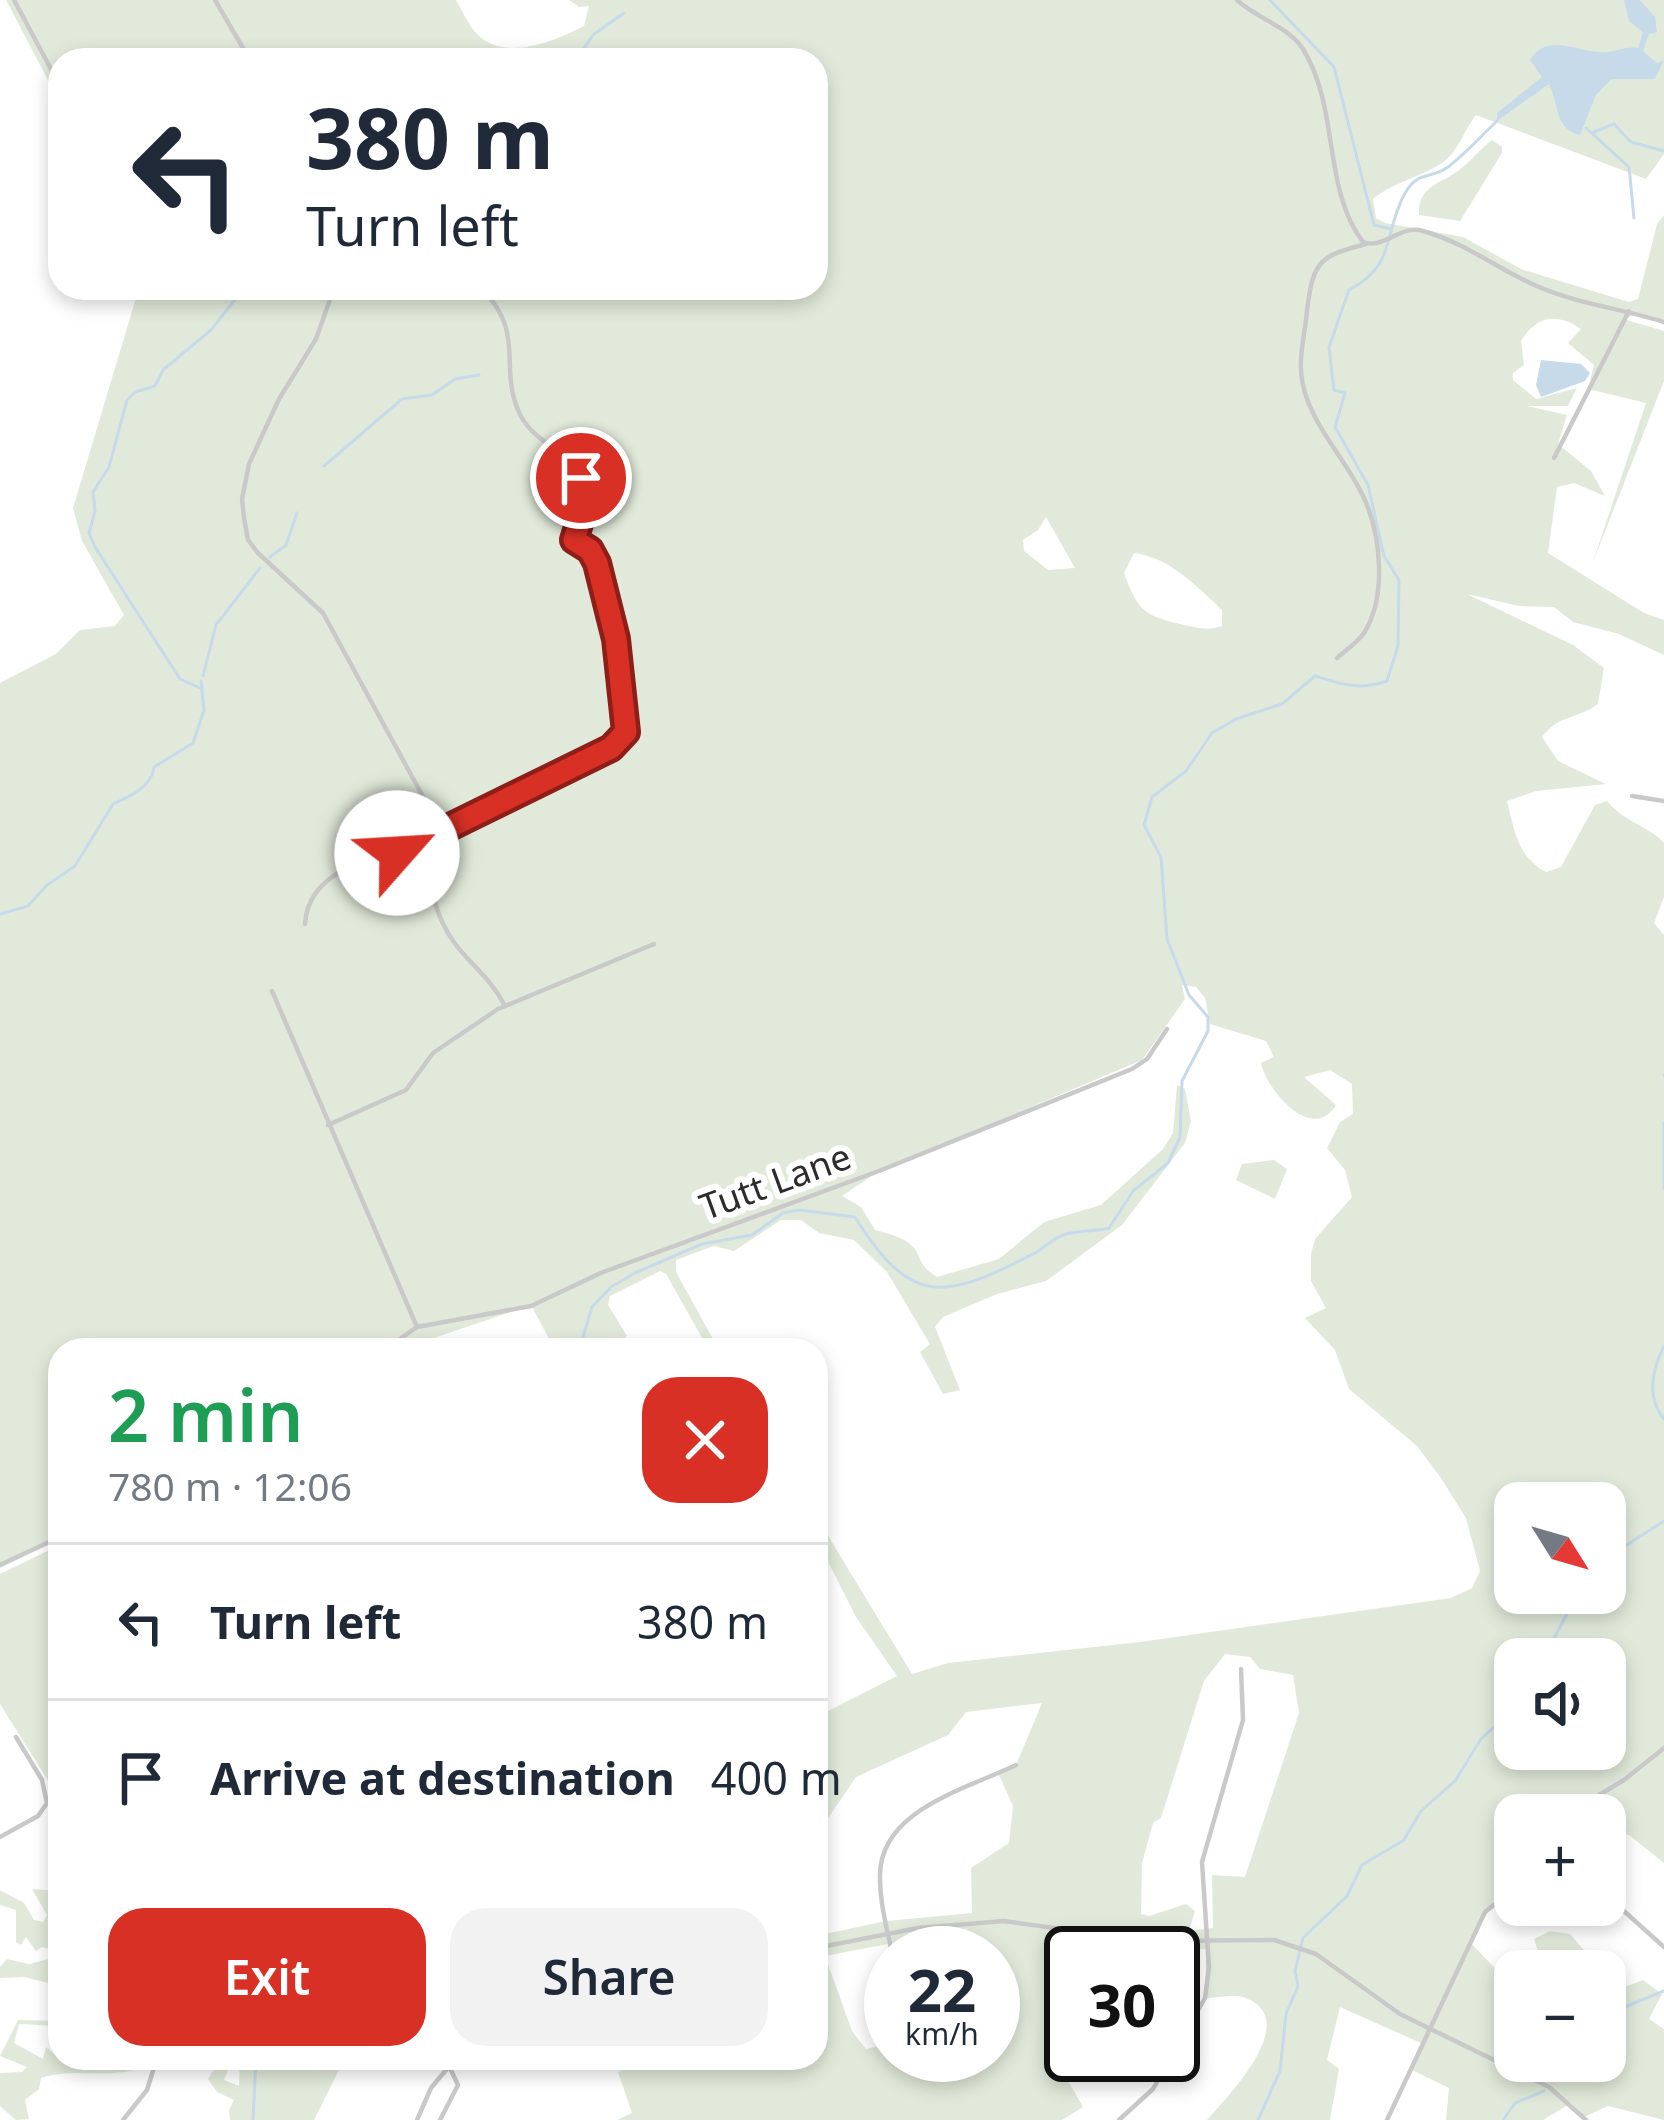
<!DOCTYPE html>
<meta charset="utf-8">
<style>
:root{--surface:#fff;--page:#f2f2f3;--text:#1f2937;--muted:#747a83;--line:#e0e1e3;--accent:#d93025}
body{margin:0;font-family:"Noto Sans",sans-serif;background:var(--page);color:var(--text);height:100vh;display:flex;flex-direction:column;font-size:45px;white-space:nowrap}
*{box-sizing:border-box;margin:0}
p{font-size:39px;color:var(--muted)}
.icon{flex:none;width:66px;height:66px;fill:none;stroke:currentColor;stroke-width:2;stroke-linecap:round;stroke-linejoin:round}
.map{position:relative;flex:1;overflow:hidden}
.panel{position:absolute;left:48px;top:1338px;width:780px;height:732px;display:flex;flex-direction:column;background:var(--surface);border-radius:36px;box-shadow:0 6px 18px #0003}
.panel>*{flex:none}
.hud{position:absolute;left:48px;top:48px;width:780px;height:252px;border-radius:36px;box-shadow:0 6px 18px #0003;background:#fff;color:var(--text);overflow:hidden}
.needle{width:78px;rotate:127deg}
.buttons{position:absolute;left:1494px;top:1482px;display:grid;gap:24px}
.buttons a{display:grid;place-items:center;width:132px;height:132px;border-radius:24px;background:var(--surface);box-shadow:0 6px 18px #0003;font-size:60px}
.speed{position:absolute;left:864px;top:1926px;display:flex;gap:24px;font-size:60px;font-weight:700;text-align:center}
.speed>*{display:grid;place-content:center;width:156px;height:156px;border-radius:50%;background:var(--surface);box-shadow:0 6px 18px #0003;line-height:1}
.speed small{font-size:30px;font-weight:400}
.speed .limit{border:6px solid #111;border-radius:18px;background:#fff;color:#111}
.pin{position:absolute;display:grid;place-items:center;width:102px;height:102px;color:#fff;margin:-51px;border:6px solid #fff;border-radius:50%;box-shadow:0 3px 12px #0007}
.me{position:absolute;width:132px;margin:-66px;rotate:64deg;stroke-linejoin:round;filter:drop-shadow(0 0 9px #0008)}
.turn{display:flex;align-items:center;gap:42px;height:252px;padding:0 60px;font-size:54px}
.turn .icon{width:156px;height:156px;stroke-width:2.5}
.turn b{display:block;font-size:84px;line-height:102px}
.round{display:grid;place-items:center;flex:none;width:126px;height:126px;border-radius:36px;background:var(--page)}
.headline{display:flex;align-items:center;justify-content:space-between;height:204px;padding:0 60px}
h1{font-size:72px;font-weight:600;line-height:90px;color:#1e9e55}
.action{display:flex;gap:24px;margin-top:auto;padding:24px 60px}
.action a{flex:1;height:138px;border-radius:36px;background:var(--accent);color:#fff;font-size:48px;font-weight:600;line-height:138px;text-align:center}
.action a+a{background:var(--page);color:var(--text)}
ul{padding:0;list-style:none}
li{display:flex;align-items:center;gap:36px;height:156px;padding:0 60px;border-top:3px solid var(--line)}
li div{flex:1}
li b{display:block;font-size:45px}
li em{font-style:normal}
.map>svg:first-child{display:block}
</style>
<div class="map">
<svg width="1664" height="2120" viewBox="0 0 1664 2120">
<rect width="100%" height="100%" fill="#fff"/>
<!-- green -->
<g fill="#e1eada" fill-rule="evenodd">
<path d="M 6,0 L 456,0 C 462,10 468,24 476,33 C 504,63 555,41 584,26 L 589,6 L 579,7 L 569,0 L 1664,0 L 1664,154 L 1646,179 L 1476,115 C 1464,130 1459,151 1442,163 C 1420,178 1395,181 1373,199 L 1376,218 L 1385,223 L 1463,237 L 1521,269 L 1629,302 L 1638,299 L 1657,224 L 1664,215 L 1664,320 L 1641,313 L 1623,319 L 1664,331 L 1664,381 L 1593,562 L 1646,403 L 1588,389 L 1594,365 L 1568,343 L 1581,329 C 1557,312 1536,316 1521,341 L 1524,365 L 1513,373 L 1513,380 L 1536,399 L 1577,388 L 1568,406 L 1527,406 L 1567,415 L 1558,444 L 1591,471 L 1605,496 L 1574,483 L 1557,487 L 1548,553 L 1644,613 L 1664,620 L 1664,655 L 1619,634 L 1573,622 L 1554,607 L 1519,606 L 1467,594 L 1573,645 L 1604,668 L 1598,704 C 1578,719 1558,715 1542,737 L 1558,761 L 1606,784 L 1536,791 L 1507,801 C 1515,832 1517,856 1546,872 L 1561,867 L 1595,805 L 1607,801 C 1624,822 1651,827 1664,843 L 1664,897 L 1654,923 L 1664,935 L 1664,1863 L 1629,1835 L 1605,1827 L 1605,1815 L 1515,1815 L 1515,1888 L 1494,1902 L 1470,1942 L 1506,1980 L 1515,1980 L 1515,2061 L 1605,2061 L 1605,1975 L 1617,1990 L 1643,1980 L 1662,1994 L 1649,2019 L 1664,2029 L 1664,2120 L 1608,2106 L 1584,2117 L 1571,2103 L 1543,2120 L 1446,2120 L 1449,2088 L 1410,2069 L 1421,2043 L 1340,2007 L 1327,2060 L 1339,2069 L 1330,2120 L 1207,2120 C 1228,2096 1305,2018 1243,1997 C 1233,1994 1215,1998 1205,1998 L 1206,1949 L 1071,1953 L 1071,2055 L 1087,2055 L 1067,2079 L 1083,2107 L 1062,2120 L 617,2120 L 632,2113 L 618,2072 L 652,2058 L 816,2058 L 816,1936 L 886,1921 L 972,1913 L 971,1868 L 1009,1843 L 1013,1806 L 998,1773 L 1016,1765 L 1042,1703 L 966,1712 L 948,1735 L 856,1777 L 816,1836 L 816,1717 L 897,1676 L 856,1617 L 816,1538 L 816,1516 L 912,1674 L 948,1663 L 1140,1642 L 1451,1598 L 1472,1588 L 1480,1571 L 1466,1518 L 1441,1478 L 1417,1446 L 1349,1389 L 1335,1350 L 1305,1318 L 1326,1308 L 1311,1281 L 1311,1254 L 1315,1239 L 1352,1197 L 1345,1170 L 1327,1148 L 1340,1122 L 1353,1114 L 1352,1084 L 1330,1070 L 1304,1077 L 1336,1105 C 1313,1144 1267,1091 1261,1063 L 1274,1057 L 1266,1041 L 1210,1024 L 1205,998 L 1196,987 L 1182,985 L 1185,999 L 1142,1060 L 879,1171 L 842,1196 L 861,1207 L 875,1230 C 934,1244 906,1258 937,1277 L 999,1259 L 1044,1222 L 1101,1205 L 1163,1149 L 1173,1133 L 1177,1085 L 1185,1089 L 1191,1121 L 1185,1143 L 1122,1225 L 1046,1281 L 997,1294 L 943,1317 L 935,1327 L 960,1390 L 943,1394 L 920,1352 L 930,1344 L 887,1272 L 854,1240 L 819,1233 L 801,1220 L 781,1220 L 734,1251 L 714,1246 L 676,1260 L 676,1272 L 719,1350 L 709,1350 L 666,1274 L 660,1271 L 610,1296 L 608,1305 L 627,1336 L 612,1350 L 555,1350 L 531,1305 L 428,1340 L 442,1350 L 60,1350 L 60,1538 L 0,1568 L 0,683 L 56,654 L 80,630 L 115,626 L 124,615 L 82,541 L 73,508 L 139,288 L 816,288 L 816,60 L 60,60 L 60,103 ZM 1046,517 L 1075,568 L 1048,570 L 1024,551 L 1023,540 L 1038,530 ZM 1134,553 C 1169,557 1198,587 1222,610 L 1222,626 C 1206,631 1200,628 1184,625 C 1145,616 1138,612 1124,573 ZM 1515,1503 L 1605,1503 L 1605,1593 L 1515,1593 ZM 1225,1654 L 1250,1657 L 1260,1669 L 1293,1675 L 1299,1713 L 1245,1877 L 1212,1875 L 1213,1928 L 1189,1931 L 1195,1911 L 1186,1904 L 1149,1916 L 1141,1914 L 1142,1863 L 1153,1823 L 1161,1818 L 1204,1681 ZM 1515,1659 L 1605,1659 L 1605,1749 L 1515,1749 ZM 951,1932 L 975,1936 L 977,1953 L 993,1953 L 993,2055 L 891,2055 L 891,2043 L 866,2049 L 852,2031 L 825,1956 Z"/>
<path d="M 1492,140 L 1502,147 L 1502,153 L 1460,221 L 1419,215 C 1417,184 1445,183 1463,167 C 1473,159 1481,148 1492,140 Z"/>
<polygon points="1274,1160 1287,1169 1275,1199 1236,1180 1242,1164"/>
<polygon points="60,1545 60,1790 52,1787 0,1704 0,1574"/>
<polygon points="60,1882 60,1890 51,1899 60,1923 55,1931 60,1935 56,1977 48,1983 24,1977 0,1978 0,1967 7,1959 29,1964 53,1958 58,1951 42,1947 36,1951 26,1937 21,1945 16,1942 16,1910 0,1905 0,1890 24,1903 34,1920 43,1922 47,1915 32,1889 48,1890"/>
<polygon points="1550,1931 1570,1934 1602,1971 1534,1971 1540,1957 1534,1939"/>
<path d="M 18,2020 L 60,2021 L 60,2026 L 19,2024 L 14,2043 L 43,2059 L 46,2047 C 73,2074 111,2058 147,2058 L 145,2066 C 113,2081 74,2066 41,2078 L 39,2089 L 25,2100 L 29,2119 L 16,2120 L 0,2106 L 0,2073 L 22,2072 L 27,2067 L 0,2056 Z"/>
<polygon points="240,2058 345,2058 314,2120 230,2120 229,2110 234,2100 217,2092 208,2079 216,2066 230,2064 224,2080 239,2086"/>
</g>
<!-- water -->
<g fill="#c6daea">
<path d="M 1624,0 L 1640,0 L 1655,17 L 1657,32 L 1649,34 L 1643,51 L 1657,63 L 1664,60 L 1655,79 L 1612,79 L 1596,95 L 1580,135 C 1554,129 1559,103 1549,84 L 1497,121 L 1497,113 L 1542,77 L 1530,60 C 1548,30 1580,55 1607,52 C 1620,51 1625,46 1638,48 L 1643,32 L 1629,21 Z"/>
<polygon points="1541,360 1581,364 1590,373 1585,381 1541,397 1536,385"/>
</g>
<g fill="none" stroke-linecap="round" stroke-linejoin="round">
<!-- stream -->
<g stroke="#c6daea" stroke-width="3">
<polyline points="1270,0 1334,67 1374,225 1391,229"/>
<polyline points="576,60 593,35 624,13"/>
<polyline points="1586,128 1629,167 1634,218"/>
<polyline points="1594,132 1614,124 1631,142 1664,151"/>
<polyline points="324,466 402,399 432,395 455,379 479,375"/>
<polyline points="270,557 286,545 297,513"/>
<polyline points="203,676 216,625 260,568"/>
<polyline points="200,688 180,679 95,547 89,533 95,511 93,492 109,467 127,400 135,392 155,386 163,370 211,330 244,288"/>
<path d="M 0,914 L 28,906 L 47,885 L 75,866 L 113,804 C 129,797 152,787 154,767 L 193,743 L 204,710 L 201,681"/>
<polyline points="1664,1075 1664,1076"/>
<polyline points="1664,1123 1664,1188"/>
<path d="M 1664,1346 C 1652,1370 1646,1397 1664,1419"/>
<path d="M 579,1350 L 592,1307 L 611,1287 L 635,1273 L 702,1244 L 752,1235 L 783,1213 L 799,1210 L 855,1217 C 911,1307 944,1300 1031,1255 C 1042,1250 1052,1239 1063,1235 C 1076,1230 1094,1232 1109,1228 L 1133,1191 L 1168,1163 L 1180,1137 L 1182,1081 L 1208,1031 L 1208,1017 L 1189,995 L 1167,939 L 1161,857 L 1144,825 L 1152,797 L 1186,771 L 1212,733 L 1236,719 L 1282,704 L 1315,676 C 1341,684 1358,691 1387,681 L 1398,646 L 1399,580 L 1384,556 L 1368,485 L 1335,427 L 1345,393 L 1334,390 L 1329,347 L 1349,290 C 1396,266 1383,235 1404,195 C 1417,170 1430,180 1448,167 C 1465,154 1481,136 1497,121"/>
<polyline points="1605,1559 1664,1521"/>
<polyline points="1537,1659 1550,1646 1578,1593"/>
<polyline points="1605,2027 1627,2006 1664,1991"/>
<polyline points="1550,2079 1570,2061"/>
<polyline points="253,2120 256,2058"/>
<polyline points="1258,2120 1280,2071 1286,2014 1298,1986 1295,1971 1303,1938 1347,1896 1362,1865 1404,1840 1421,1811 1455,1781 1481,1739 1496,1725 1515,1723"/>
<polyline points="1503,2120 1515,2103 1544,2091"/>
</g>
<!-- street -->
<g stroke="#c9c9c9" stroke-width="4.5">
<polyline points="14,0 60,86"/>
<polyline points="215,0 250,60"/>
<path d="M 1237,0 C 1256,18 1289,27 1303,49 C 1340,109 1322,188 1363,242 C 1384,250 1400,224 1423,231 C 1466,243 1499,270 1539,287 C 1579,304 1623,309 1664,322"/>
<path d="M 334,288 L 316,339 L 279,399 L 249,464 L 242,499 L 244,518 L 248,540 L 258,553 L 323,613 L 427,804 C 443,847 426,872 436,906 C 453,958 484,965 505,1006"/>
<polyline points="1554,458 1629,311"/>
<path d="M 1337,658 C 1345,651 1358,642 1364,633 C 1387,597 1381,535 1364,498 C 1347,460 1312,427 1303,385 C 1297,362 1305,335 1307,311 C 1313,260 1320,256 1366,244"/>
<polyline points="1632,796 1664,801"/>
<path d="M 305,924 C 308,874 363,859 405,851 L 611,748 L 626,732 L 616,639 L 597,563 L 590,550 L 573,540 C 575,521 590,505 585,486 C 574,451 531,444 518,410 C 499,364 526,333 481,288"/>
<polyline points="272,991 417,1327"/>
<polyline points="328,1125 406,1090 433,1053 498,1009 654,944"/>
<polyline points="384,1350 417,1327 531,1306 603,1272 879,1171 1132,1069 1147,1059 1167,1029"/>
<polyline points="0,1565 60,1537"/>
<polyline points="1566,1815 1624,1780 1664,1748"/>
<polyline points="0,1837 38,1816 47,1803 42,1780 16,1737"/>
<polyline points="1605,1894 1664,1947"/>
<polyline points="816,1948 918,1928 1004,1921 1149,1941 1274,1940 1316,1954 1400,2014 1549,2087 1586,2120"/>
<path d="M 892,1953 C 887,1929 880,1903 880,1878 C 878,1810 967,1789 1016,1765"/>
<polyline points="123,2120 147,2090 157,2058"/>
<polyline points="417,2120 431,2088 456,2058"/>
<polyline points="440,2120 458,2085 449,2066"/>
<polyline points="1119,2120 1153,2089 1205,1998 1209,1968 1202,1862 1243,1720 1241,1669"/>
<polyline points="1387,2120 1485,1912 1515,1888"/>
</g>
</g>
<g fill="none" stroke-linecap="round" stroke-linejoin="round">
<defs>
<polyline id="route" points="397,853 611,748 626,732 616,639 597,563 590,550 574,540 587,498 581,478"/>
</defs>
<!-- route casing -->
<use href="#route" stroke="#8d1f18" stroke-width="30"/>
<!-- route -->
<use href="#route" stroke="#d93025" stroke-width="21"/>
</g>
<g text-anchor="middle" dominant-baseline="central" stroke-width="12" stroke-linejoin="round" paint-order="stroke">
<!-- street labels -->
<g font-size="36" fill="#2c2c2c" stroke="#fff">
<text transform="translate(775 1181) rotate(-20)">Tutt Lane</text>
</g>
</g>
</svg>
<div class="buttons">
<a><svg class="needle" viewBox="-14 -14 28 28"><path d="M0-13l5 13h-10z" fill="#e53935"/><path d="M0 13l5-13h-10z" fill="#747a83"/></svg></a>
<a><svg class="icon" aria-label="sound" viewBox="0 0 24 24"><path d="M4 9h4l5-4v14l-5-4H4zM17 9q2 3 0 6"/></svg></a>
<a>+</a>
<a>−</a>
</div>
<div class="speed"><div>22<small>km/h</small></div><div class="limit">30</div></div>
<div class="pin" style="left:581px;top:478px;background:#d93025"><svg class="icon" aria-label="arrive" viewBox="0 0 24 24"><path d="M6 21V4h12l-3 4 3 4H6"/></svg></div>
<svg class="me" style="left:397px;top:853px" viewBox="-20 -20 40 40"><circle r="19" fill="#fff"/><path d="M0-13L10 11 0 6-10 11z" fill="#d93025"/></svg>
<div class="hud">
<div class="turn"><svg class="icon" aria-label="left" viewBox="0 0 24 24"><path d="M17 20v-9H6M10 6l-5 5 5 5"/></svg><div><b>380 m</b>Turn left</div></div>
</div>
<section class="panel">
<div class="headline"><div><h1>2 min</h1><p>780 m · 12:06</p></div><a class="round" style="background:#d93025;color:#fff"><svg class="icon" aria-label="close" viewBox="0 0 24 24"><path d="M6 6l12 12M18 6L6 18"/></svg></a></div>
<ul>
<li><svg class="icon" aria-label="left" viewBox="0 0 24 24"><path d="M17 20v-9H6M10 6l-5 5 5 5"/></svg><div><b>Turn left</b></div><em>380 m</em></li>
<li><svg class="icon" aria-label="arrive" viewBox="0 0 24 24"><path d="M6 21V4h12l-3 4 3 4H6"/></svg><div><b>Arrive at destination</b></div><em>400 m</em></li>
</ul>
<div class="action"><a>Exit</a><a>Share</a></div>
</section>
</div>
